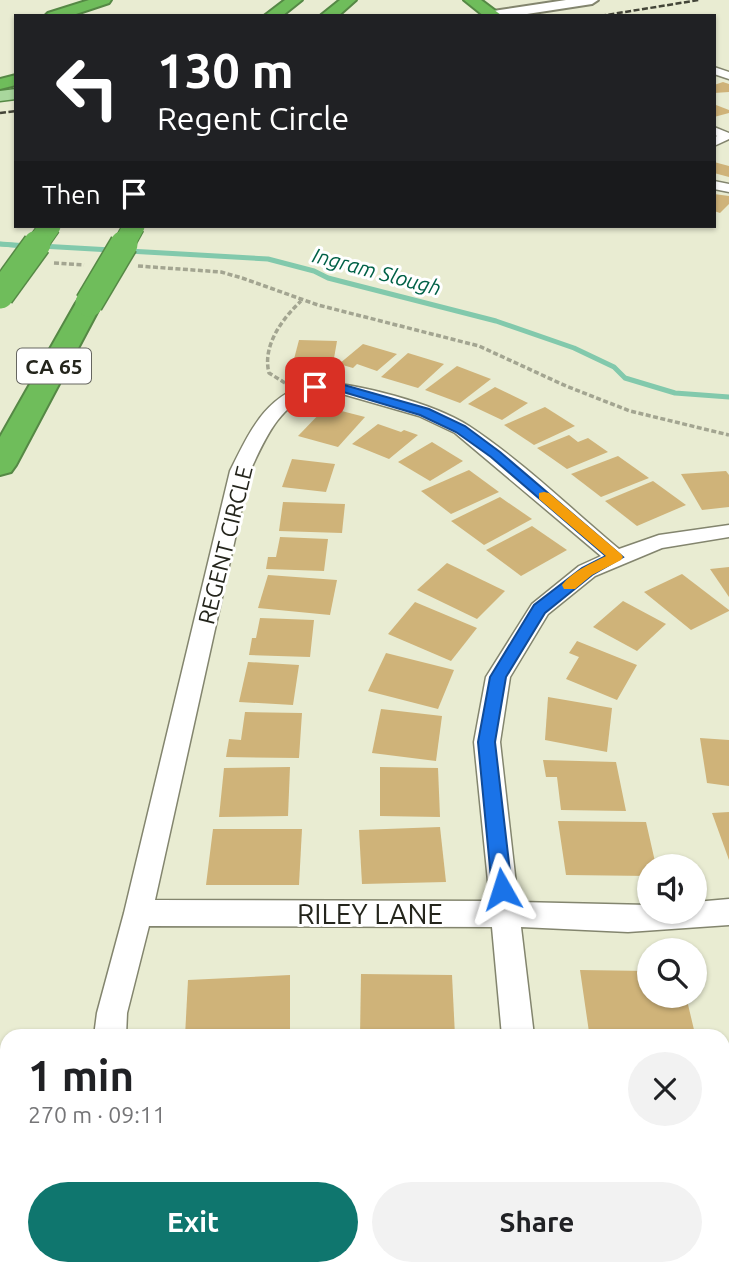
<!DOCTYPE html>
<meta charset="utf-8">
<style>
:root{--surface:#fff;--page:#f2f2f2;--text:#202124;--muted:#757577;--accent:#0f766e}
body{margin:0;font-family:Ubuntu,sans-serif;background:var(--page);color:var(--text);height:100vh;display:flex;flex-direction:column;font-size:26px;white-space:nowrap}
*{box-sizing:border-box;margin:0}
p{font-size:23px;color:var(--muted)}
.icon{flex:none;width:38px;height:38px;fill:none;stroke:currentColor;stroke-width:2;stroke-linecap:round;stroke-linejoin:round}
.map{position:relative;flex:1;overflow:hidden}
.sheet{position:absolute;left:0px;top:1029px;width:730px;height:247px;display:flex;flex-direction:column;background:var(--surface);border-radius:21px 21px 0 0;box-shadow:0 2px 5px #0004}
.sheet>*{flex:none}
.guide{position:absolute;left:14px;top:14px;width:702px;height:214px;border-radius:0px;box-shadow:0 2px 5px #0004;background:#202124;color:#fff;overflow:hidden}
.controls{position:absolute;left:637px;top:854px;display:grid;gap:14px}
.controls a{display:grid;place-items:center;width:70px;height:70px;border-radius:50%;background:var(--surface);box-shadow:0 2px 5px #0004;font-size:35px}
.pin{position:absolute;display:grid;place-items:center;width:60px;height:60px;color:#fff;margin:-30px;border-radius:14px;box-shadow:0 4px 10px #0006}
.me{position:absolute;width:77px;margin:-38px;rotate:354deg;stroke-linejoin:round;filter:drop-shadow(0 0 5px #0008)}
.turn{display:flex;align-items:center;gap:24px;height:147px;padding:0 28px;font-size:32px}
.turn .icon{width:91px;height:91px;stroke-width:2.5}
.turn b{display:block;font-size:49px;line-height:60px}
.then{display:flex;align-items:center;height:66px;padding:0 28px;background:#0003;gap:14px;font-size:26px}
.round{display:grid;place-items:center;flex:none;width:74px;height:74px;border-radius:37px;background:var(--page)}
.overview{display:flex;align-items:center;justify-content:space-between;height:119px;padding:0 28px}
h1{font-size:42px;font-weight:700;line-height:52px}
.cta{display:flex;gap:14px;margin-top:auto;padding:14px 28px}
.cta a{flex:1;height:80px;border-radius:42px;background:var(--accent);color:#fff;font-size:28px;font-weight:700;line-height:80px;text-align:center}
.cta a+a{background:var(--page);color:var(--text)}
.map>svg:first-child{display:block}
</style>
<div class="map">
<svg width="729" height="1275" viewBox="0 0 729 1275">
<rect width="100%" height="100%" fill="#e9ecd2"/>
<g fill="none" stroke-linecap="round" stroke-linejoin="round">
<!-- stream-far1 -->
<polyline stroke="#82c9ac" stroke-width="4.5" points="0,244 23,246"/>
<!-- stream -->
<g stroke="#82c9ac" stroke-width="5">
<polyline points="0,244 28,246"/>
<polyline points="41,246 268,259 314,271 328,278 496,321 574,348 614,367 625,378 675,393 729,397"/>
</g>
</g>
<!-- building -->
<g fill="#cfb379">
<polygon points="723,82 729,84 729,92 714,93 714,85"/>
<polygon points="716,105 729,110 729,113 714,117 714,106"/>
<polygon points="714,162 729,166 729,177 714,173"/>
<polygon points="714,194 729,196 729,204 720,213 714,211"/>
<polygon points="299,340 337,341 333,364 294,359"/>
<polygon points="363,344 397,354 377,371 357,364 353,368 339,364"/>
<polygon points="408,353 444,364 418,388 381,377"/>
<polygon points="457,366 491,379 460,403 425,390"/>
<polygon points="495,387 528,403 502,420 468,404"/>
<polygon points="326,407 365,417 338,447 298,436"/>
<polygon points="545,407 575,426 534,445 504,425"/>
<polygon points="378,424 401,432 404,430 418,435 389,459 352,444"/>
<polygon points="569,435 578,442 588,438 608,452 567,469 537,448"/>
<polygon points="432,442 463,461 430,481 398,462"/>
<polygon points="618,456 649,478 601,497 571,474"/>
<polygon points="292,459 335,464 326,492 282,487"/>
<polygon points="469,470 499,492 451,514 421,491"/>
<polygon points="726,471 729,475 729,507 702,510 681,474"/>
<polygon points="653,481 686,505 637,526 605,501"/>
<polygon points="500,497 532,519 484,545 451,521"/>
<polygon points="283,502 345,504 342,533 279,531"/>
<polygon points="532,526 567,550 521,576 486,550"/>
<polygon points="280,537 328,539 324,571 266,569 268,557 276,557"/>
<polygon points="447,563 505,591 477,619 417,590"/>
<polygon points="729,567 729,597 710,569"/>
<polygon points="682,574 729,610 729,611 691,630 644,592"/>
<polygon points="268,575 337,580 330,615 258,608"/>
<polygon points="623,601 666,624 637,651 593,627"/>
<polygon points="415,602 477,628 451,661 388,634"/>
<polygon points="260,618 314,620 310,657 249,655 252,638 256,638"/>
<polygon points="577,641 637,665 617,700 566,679 579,657 569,653"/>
<polygon points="386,653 454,670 438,709 368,691"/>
<polygon points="248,662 299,665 293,705 239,702"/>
<polygon points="548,697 612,708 607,752 545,740"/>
<polygon points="381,709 442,716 436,761 372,753"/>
<polygon points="245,712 302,713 299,758 226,757 229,739 241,740"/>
<polygon points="700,738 729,740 729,786 707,783"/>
<polygon points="543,760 616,762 626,811 561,810 557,777 546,777"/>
<polygon points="290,767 288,816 219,817 224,768"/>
<polygon points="380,767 438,768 440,817 380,816"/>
<polygon points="729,812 729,860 712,813"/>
<polygon points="558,821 646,822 656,866 649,866 649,876 566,875"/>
<polygon points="440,827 446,882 362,884 359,830"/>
<polygon points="213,829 302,829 299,885 206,885"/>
<polygon points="580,970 649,971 649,996 686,996 695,1034 589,1032"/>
<polygon points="361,974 452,975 455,1036 360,1036"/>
<polygon points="290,975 290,1036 185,1036 188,980"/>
<polygon points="723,1152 729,1160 729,1222 723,1227"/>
<polygon points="219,1269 304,1269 306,1275 220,1275"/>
<polygon points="434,1269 522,1269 525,1275 436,1275"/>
</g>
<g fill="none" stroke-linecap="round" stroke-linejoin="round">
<defs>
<g id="street">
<polygon points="714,67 729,72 729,79 714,74"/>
<polygon points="714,127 729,133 729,139 714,146 714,138 717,136 714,134"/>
<polygon points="714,181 729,184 729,192 714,189"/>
<path d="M 315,382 C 357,383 433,403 469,426 C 522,461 570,508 619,549 L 659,535 L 729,525 L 729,537 L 662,548 L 595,576 L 548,614 L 510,677 L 500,742 L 518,902 L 649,905 L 649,912 L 695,912 L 695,902 L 729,899 L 729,925 L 628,932 L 521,927 L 534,1036 L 502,1036 L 492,927 L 149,926 L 127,1013 L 126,1036 L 94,1036 L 97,1013 L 124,913 L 230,471 C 251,429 266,394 315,382 ZM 316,392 L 339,393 L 419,416 L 455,433 L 601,556 L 579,566 L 532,604 L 486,677 L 474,742 L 490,901 L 155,900 L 250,471 C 266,437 279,405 316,392 Z"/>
<polygon points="107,1269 143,1269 144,1275 108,1275"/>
<polygon points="594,1269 632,1269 634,1275 596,1275"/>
</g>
<polygon id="secondary" points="566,0 598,0 592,4 514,16 486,15 493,11"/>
<polygon id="primary" points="16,89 16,99 0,101 0,91"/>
<g id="highway">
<polygon points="89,0 111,0 109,3 70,16 45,16 48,13"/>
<polygon points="285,0 302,0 282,16 264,16"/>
<polygon points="340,0 356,0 338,16 320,16"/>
<polygon points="464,0 481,0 501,15 484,16"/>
<polygon points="16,75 16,85 0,89 0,79"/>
<polygon points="89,295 98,297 102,303 16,465 11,472 0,475 0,437 76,303 80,297"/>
</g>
</defs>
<!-- street casing -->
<use href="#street" stroke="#83856e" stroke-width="3"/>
<!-- secondary casing -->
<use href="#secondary" stroke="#83856e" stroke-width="4"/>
<!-- primary casing -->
<use href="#primary" stroke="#558845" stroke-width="3"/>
<!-- highway casing -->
<use href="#highway" stroke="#558845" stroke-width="4"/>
<!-- path -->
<g stroke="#a3a591" stroke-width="3.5" stroke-dasharray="5 2.5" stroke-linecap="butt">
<polyline points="54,263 84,265"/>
<polyline points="138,266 221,272 242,278 318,305 479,346 566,386 630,411 729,435"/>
<path d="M 285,383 L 269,373 C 262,346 282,319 301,301"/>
</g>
<!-- street -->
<use href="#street" fill="#fff" fill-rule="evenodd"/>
<!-- secondary -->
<use href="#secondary" fill="#fff" fill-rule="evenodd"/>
<!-- primary -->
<use href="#primary" fill="#a9d79d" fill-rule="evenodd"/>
<!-- highway -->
<use href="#highway" fill="#6fbd5b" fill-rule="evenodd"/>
<!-- rail -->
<g stroke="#434438" stroke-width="2.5" stroke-dasharray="6 2.5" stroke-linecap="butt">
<polyline points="600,16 699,0"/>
<polyline points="0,113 16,111"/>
</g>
<defs>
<g id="highway-bridge-far1">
<polyline points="36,246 50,226"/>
<polyline points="123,246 134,226"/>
</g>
<g id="highway-bridge">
<polyline points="0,295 37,244"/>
<polyline points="89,303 124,244"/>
</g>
</defs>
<!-- highway-bridge-far1 casing -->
<use href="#highway-bridge-far1" stroke="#558845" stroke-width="23" stroke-linecap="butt"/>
<!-- highway-bridge casing -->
<use href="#highway-bridge" stroke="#558845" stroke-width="30" stroke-linecap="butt"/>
<!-- highway-bridge-far1 -->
<use href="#highway-bridge-far1" stroke="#6fbd5b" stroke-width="21"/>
<!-- highway-bridge -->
<use href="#highway-bridge" stroke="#6fbd5b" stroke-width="27"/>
</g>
<!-- route -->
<polygon fill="#1a73e8" stroke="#114b97" stroke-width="2" points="315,383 344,385 429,409 465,426 500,452 623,557 592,575 545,613 506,677 495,742 512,889 509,895 502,898 495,895 492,889 478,742 490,677 534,605 582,568 606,556 491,457 456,432 420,415 340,391 311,390 311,385"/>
<!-- slow -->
<path fill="#f59e0b" d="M 544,492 L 549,493 L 621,554 L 623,557 L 621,560 L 592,575 L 575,589 L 564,589 L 562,585 C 573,571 590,564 606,556 L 539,499 L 539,493 Z"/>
<g text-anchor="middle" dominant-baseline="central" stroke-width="6" stroke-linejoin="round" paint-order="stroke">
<!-- far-water labels -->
<g font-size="21" font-style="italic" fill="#006147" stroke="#fff">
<text transform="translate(377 271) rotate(15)">Ingram Slough</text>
</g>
<!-- shield labels -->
<rect fill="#fff" stroke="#666660" stroke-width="2" x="17" y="348.5" width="74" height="35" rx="5"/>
<g font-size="21" font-weight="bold" fill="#24251c">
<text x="54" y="366">CA 65</text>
</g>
<!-- street labels -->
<g font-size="23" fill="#24251c" stroke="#fff">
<text transform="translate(225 545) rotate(-76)">REGENT CIRCLE</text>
</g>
<!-- near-street labels -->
<g font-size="28" fill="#24251c" stroke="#fff">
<text x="370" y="913">RILEY LANE</text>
</g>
</g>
</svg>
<div class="controls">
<a><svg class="icon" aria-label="sound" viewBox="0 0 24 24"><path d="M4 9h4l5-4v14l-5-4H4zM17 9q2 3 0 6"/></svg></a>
<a><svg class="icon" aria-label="search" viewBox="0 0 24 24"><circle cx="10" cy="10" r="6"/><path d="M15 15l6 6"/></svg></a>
</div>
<div class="pin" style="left:315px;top:387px;background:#d93025"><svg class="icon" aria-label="arrive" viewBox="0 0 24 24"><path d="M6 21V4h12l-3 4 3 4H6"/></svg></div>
<svg class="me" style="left:502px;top:889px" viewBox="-20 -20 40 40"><path d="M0-17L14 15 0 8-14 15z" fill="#1a73e8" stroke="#fff" stroke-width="4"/></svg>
<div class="guide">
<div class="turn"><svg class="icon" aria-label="left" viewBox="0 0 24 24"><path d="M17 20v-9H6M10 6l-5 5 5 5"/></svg><div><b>130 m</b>Regent Circle</div></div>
<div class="then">Then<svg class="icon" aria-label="arrive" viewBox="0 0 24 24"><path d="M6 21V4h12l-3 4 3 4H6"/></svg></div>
</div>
<section class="sheet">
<div class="overview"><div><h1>1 min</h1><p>270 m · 09:11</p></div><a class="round"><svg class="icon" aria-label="close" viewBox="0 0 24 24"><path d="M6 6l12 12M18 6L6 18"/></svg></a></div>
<div class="cta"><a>Exit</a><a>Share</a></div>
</section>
</div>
